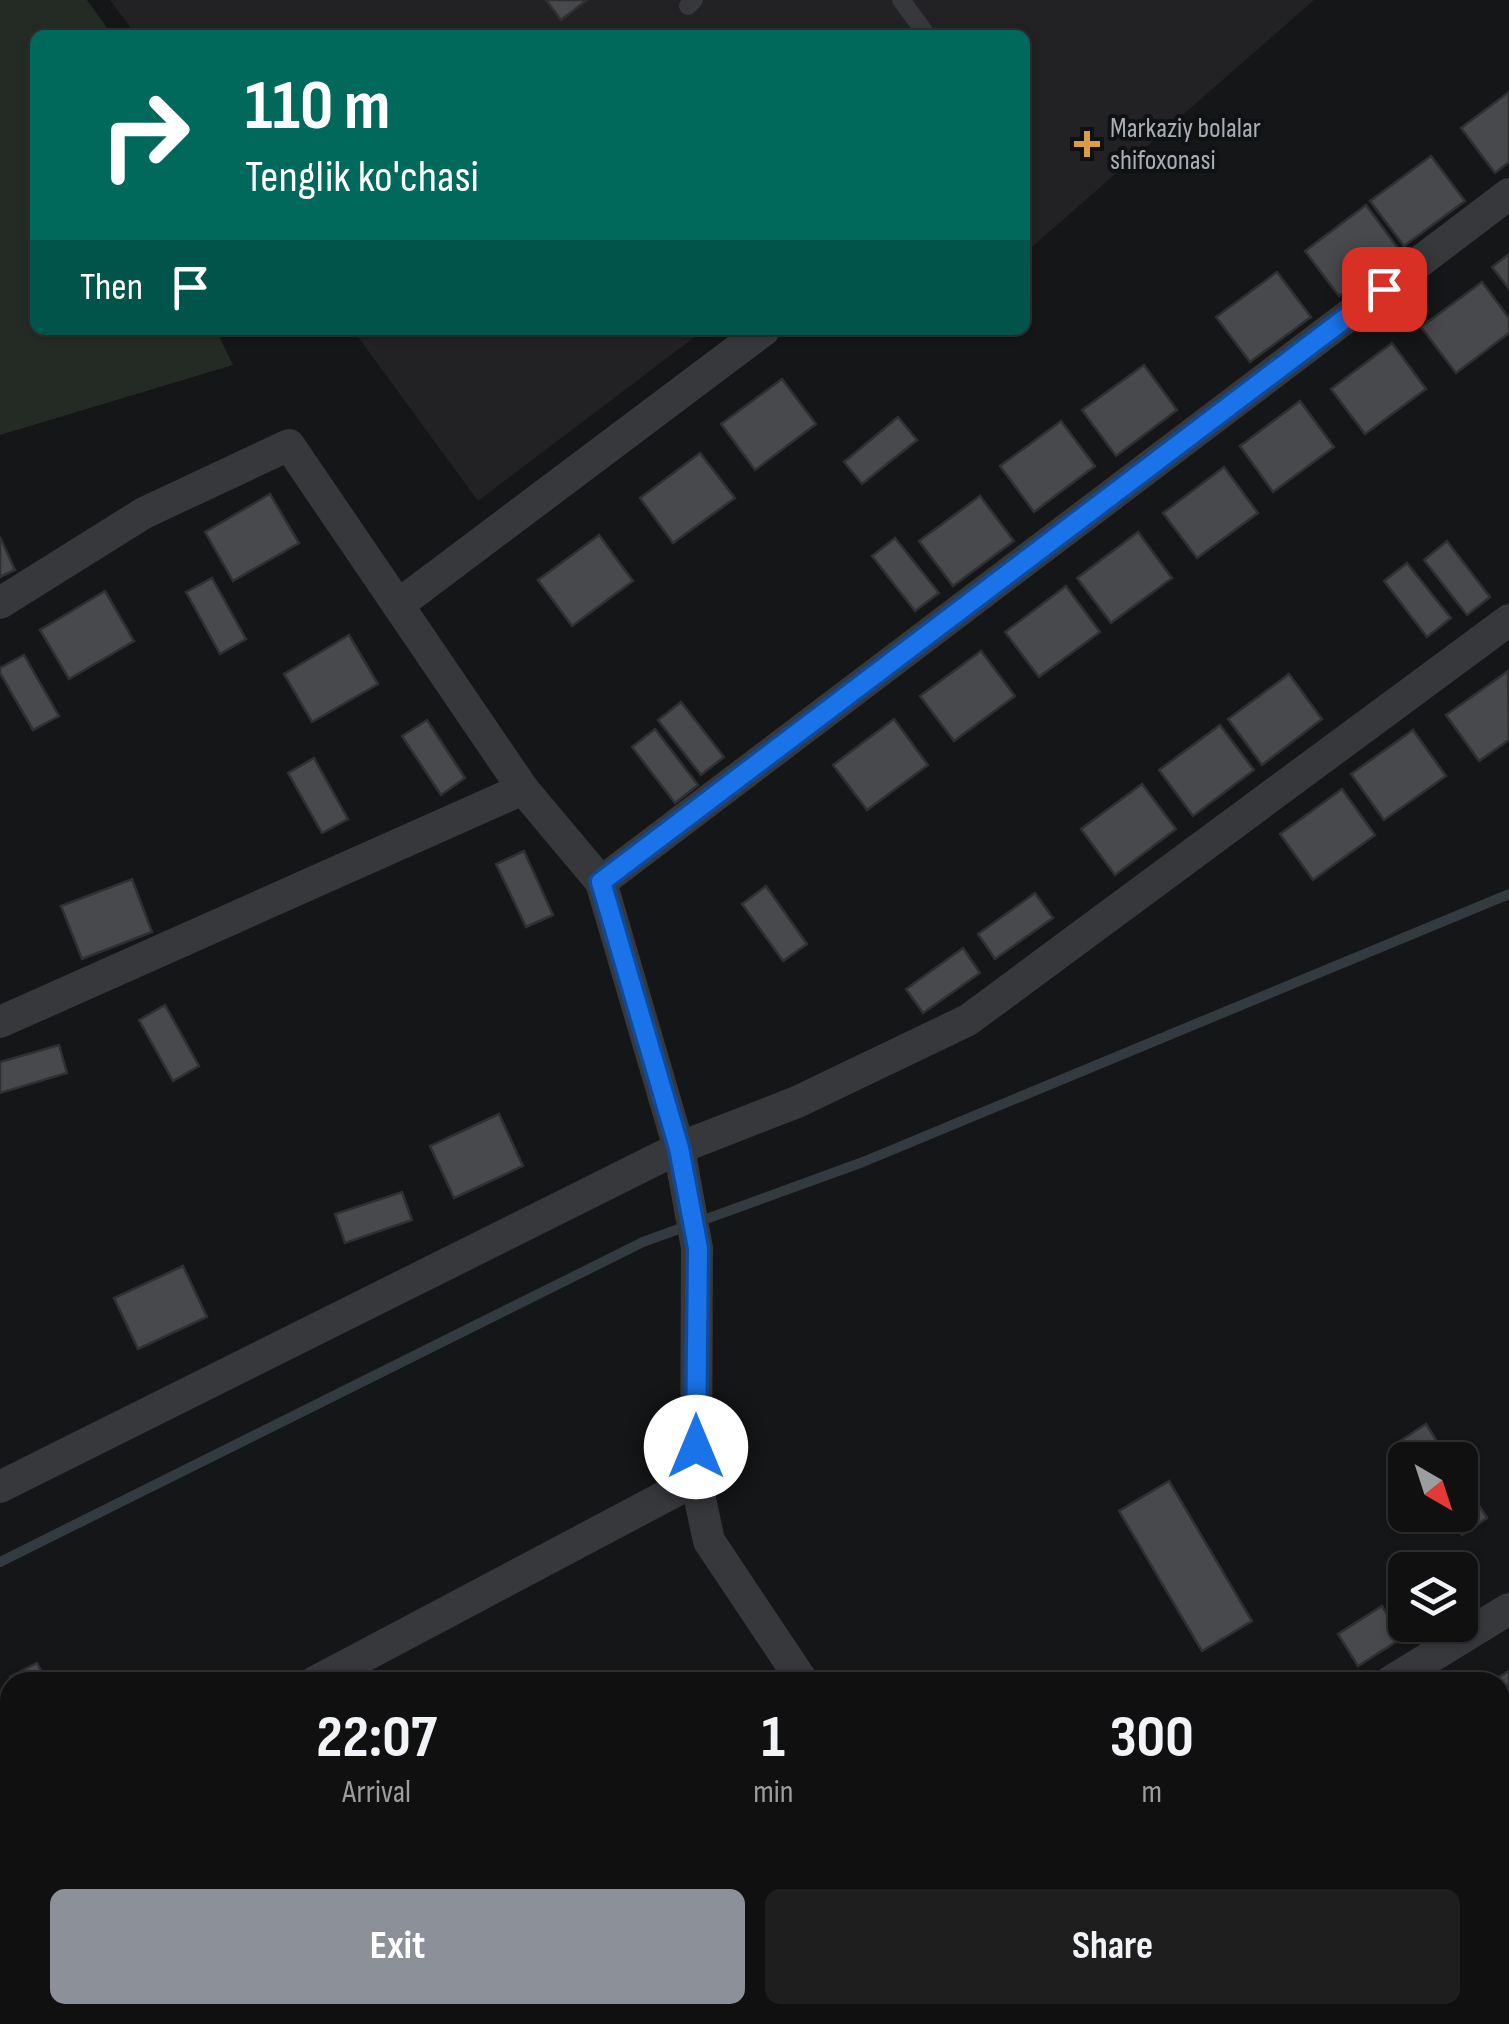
<!DOCTYPE html>
<style>
:root{--surface:#101011;--page:#1e1e1f;--text:#f1f3f6;--muted:#9c9d9f;--line:#303031;--accent:#8c9099}
body{margin:0;font-family:"Sofia Sans Condensed",sans-serif;background:var(--page);color:var(--text);height:100vh;display:flex;flex-direction:column;font-size:38px;white-space:nowrap}
*{box-sizing:border-box;margin:0}
p{font-size:32px;color:var(--muted)}
.icon{flex:none;width:55px;height:55px;fill:none;stroke:currentColor;stroke-width:2;stroke-linecap:round;stroke-linejoin:round}
.map{position:relative;flex:1;overflow:hidden}
.drawer{position:absolute;left:0px;top:1672px;width:1510px;height:352px;display:flex;flex-direction:column;background:var(--surface);border-radius:30px 30px 0 0;box-shadow:0 2px 8px #0004,0 0 0 2px var(--line)}
.drawer>*{flex:none}
.banner{position:absolute;left:30px;top:30px;width:1000px;height:305px;border-radius:15px;box-shadow:0 2px 8px #0004,0 0 0 2px var(--line);background:#00695c;color:#fff;overflow:hidden}
.needle{width:65px;rotate:141deg}
.fabs{position:absolute;left:1388px;top:1442px;display:grid;gap:20px}
.fabs a{display:grid;place-items:center;width:90px;height:90px;border-radius:15px;background:var(--surface);box-shadow:0 2px 8px #0004,0 0 0 2px var(--line);font-size:50px}
.pin{position:absolute;display:grid;place-items:center;width:85px;height:85px;color:#fff;margin:-42px;border-radius:20px;box-shadow:0 5px 15px #0006}
.me{position:absolute;width:110px;margin:-55px;rotate:0deg;stroke-linejoin:round;filter:drop-shadow(0 0 8px #0008)}
.turn{display:flex;align-items:center;gap:35px;height:210px;padding:0 50px;font-size:45px}
.turn .icon{width:130px;height:130px;stroke-width:2.5}
.turn b{display:block;font-size:70px;line-height:85px}
.then{display:flex;align-items:center;height:95px;padding:0 50px;background:#0003;gap:20px;font-size:38px}
.eta{display:flex;justify-content:space-evenly;align-items:center;height:170px;text-align:center}
.eta b{font-size:60px;font-weight:700;line-height:70px}
.action{display:flex;gap:20px;margin-top:auto;padding:20px 50px}
.action a{flex:1;height:115px;border-radius:15px;background:var(--accent);color:#fff;font-size:40px;font-weight:700;line-height:115px;text-align:center}
.action a+a{background:var(--page);color:var(--text)}
.map>svg:first-child{display:block}
</style>
<div class="map">
<svg width="1509" height="2024" viewBox="0 0 1509 2024">
<rect width="100%" height="100%" fill="#151617"/>
<!-- built -->
<g fill="#222224">
<polygon points="110,0 1314,0 1025,253 1025,35 136,35"/>
<polygon points="353,330 704,330 478,501"/>
</g>
<!-- green -->
<polygon fill="#242b24" points="0,0 87,0 112,35 35,35 35,330 216,330 233,365 0,435"/>
<g fill="none" stroke-linecap="round" stroke-linejoin="round">
<!-- stream -->
<polyline stroke="#323b40" stroke-width="10" points="0,1562 643,1242 863,1162 1509,894"/>
</g>
<!-- building -->
<g fill="#48494c" stroke="#303033" stroke-width="2.5">
<polygon points="546,0 587,0 561,20"/>
<polygon points="1509,92 1509,162 1495,173 1461,128"/>
<polygon points="1431,156 1465,201 1404,246 1370,201"/>
<polygon points="1366,205 1400,251 1339,296 1305,251"/>
<polygon points="1509,254 1509,289 1492,267"/>
<polygon points="1277,272 1311,317 1250,362 1216,317"/>
<polygon points="1482,282 1509,318 1509,333 1456,373 1421,327"/>
<polygon points="1392,343 1426,389 1365,434 1331,389"/>
<polygon points="1144,365 1177,410 1116,456 1082,410"/>
<polygon points="782,379 816,424 755,470 721,424"/>
<polygon points="1300,401 1334,447 1273,492 1240,446"/>
<polygon points="898,417 917,440 862,484 844,462"/>
<polygon points="1061,421 1095,466 1034,512 1000,466"/>
<polygon points="700,453 735,498 673,543 640,498"/>
<polygon points="1224,467 1258,513 1197,558 1163,513"/>
<polygon points="270,494 299,543 233,581 205,532"/>
<polygon points="980,496 1014,541 953,586 919,541"/>
<polygon points="1138,532 1172,578 1111,623 1077,578"/>
<polygon points="599,535 633,581 572,626 538,580"/>
<polygon points="0,537 15,570 0,577"/>
<polygon points="895,538 939,593 915,611 872,556"/>
<polygon points="1447,541 1490,597 1467,615 1424,560"/>
<polygon points="1407,563 1451,618 1427,637 1384,581"/>
<polygon points="212,578 246,639 220,654 186,592"/>
<polygon points="1066,586 1100,632 1039,677 1005,632"/>
<polygon points="105,591 134,641 69,679 40,630"/>
<polygon points="349,635 378,684 312,722 284,674"/>
<polygon points="981,651 1015,696 954,741 920,696"/>
<polygon points="24,655 59,716 33,730 0,673 0,668"/>
<polygon points="1508,671 1509,740 1479,761 1446,715"/>
<polygon points="1289,674 1322,719 1262,765 1228,719"/>
<polygon points="681,702 724,757 701,775 658,720"/>
<polygon points="894,719 928,765 867,810 833,765"/>
<polygon points="427,720 465,778 441,795 402,736"/>
<polygon points="1220,725 1254,770 1193,816 1159,770"/>
<polygon points="655,729 698,785 675,803 632,747"/>
<polygon points="1413,730 1446,776 1384,820 1351,774"/>
<polygon points="314,758 348,819 322,833 288,773"/>
<polygon points="1142,784 1176,829 1115,875 1081,829"/>
<polygon points="1342,789 1375,835 1313,880 1280,834"/>
<polygon points="524,851 553,915 526,927 496,864"/>
<polygon points="132,879 152,932 82,959 61,906"/>
<polygon points="766,886 807,944 783,961 742,904"/>
<polygon points="1035,893 1053,918 995,959 978,934"/>
<polygon points="963,948 980,973 923,1013 906,989"/>
<polygon points="165,1005 199,1066 173,1081 139,1020"/>
<polygon points="59,1045 67,1073 0,1093 0,1062"/>
<polygon points="499,1114 523,1166 454,1198 430,1146"/>
<polygon points="402,1192 412,1220 345,1243 335,1214"/>
<polygon points="183,1266 207,1317 138,1349 114,1298"/>
<polygon points="1426,1424 1449,1460 1412,1460 1400,1441"/>
<polygon points="1460,1476 1487,1518 1462,1535 1449,1515 1460,1515"/>
<polygon points="1169,1481 1252,1621 1202,1651 1119,1511"/>
<polygon points="1382,1606 1402,1638 1358,1666 1338,1634"/>
<polygon points="37,1663 47,1682 13,1682 10,1677"/>
<polygon points="1509,1671 1509,1716 1500,1703 1500,1682 1491,1682"/>
</g>
<g fill="none" stroke-linecap="round" stroke-linejoin="round">
<!-- lane -->
<g stroke="#37383b" stroke-width="18">
<polyline points="901,0 927,35"/>
<polyline points="688,6 694,0"/>
</g>
<!-- street -->
<g stroke="#37383b" stroke-width="32">
<polyline points="0,603 144,513 289,445 523,789 601,882 679,1148 697,1248 696,1480 709,1541 803,1682"/>
<polyline points="398,605 764,330"/>
<polyline points="601,882 1509,194"/>
<polyline points="0,1022 523,789"/>
<polyline points="0,1487 679,1148 797,1102 968,1020 1509,620"/>
<polyline points="315,1682 696,1480"/>
<polyline points="1390,1682 1509,1609"/>
<polyline points="0,1850 10,1845"/>
</g>
</g>
<g fill="none" stroke-linecap="round" stroke-linejoin="round">
<defs>
<polyline id="route" points="696,1447 698,1248 679,1148 601,882 1384,289"/>
</defs>
<!-- route casing -->
<use href="#route" stroke="#114b97" stroke-width="25"/>
<!-- route -->
<use href="#route" stroke="#1a73e8" stroke-width="18"/>
</g>
<!-- markers -->
<path fill="#db9c49" stroke="#101112" stroke-width="4" d="M1082 129h10v10h10v10h-10v10h-10v-10h-10v-10h10z"/>
<g text-anchor="middle" dominant-baseline="central" stroke-width="8" stroke-linejoin="round" paint-order="stroke">
<!-- poi labels -->
<g font-size="28" fill="#a9aeb5" stroke="#101112" text-anchor="start">
<text x="1110" y="128">Markaziy bolalar<tspan x="1110" dy="32">shifoxonasi</tspan></text>
</g>
</g>
</svg>
<div class="fabs">
<a><svg class="needle" viewBox="-14 -14 28 28"><path d="M0-13l5 13h-10z" fill="#e53935"/><path d="M0 13l5-13h-10z" fill="#9c9d9f"/></svg></a>
<a><svg class="icon" aria-label="layers" viewBox="0 0 24 24"><path d="M12 4l9 5-9 5-9-5zM3 14l9 5 9-5"/></svg></a>
</div>
<div class="pin" style="left:1384px;top:289px;background:#d93025"><svg class="icon" aria-label="arrive" viewBox="0 0 24 24"><path d="M6 21V4h12l-3 4 3 4H6"/></svg></div>
<svg class="me" style="left:696px;top:1447px" viewBox="-20 -20 40 40"><circle r="19" fill="#fff"/><path d="M0-13L10 11 0 6-10 11z" fill="#1a73e8"/></svg>
<div class="banner">
<div class="turn"><svg class="icon" aria-label="right" viewBox="0 0 24 24"><path d="M7 20v-9h11M14 6l5 5-5 5"/></svg><div><b>110 m</b>Tenglik ko'chasi</div></div>
<div class="then">Then<svg class="icon" aria-label="arrive" viewBox="0 0 24 24"><path d="M6 21V4h12l-3 4 3 4H6"/></svg></div>
</div>
<section class="drawer">
<div class="eta">
<div><b>22:07</b><p>Arrival</p></div>
<div><b>1</b><p>min</p></div>
<div><b>300</b><p>m</p></div>
</div>
<div class="action"><a>Exit</a><a>Share</a></div>
</section>
</div>
